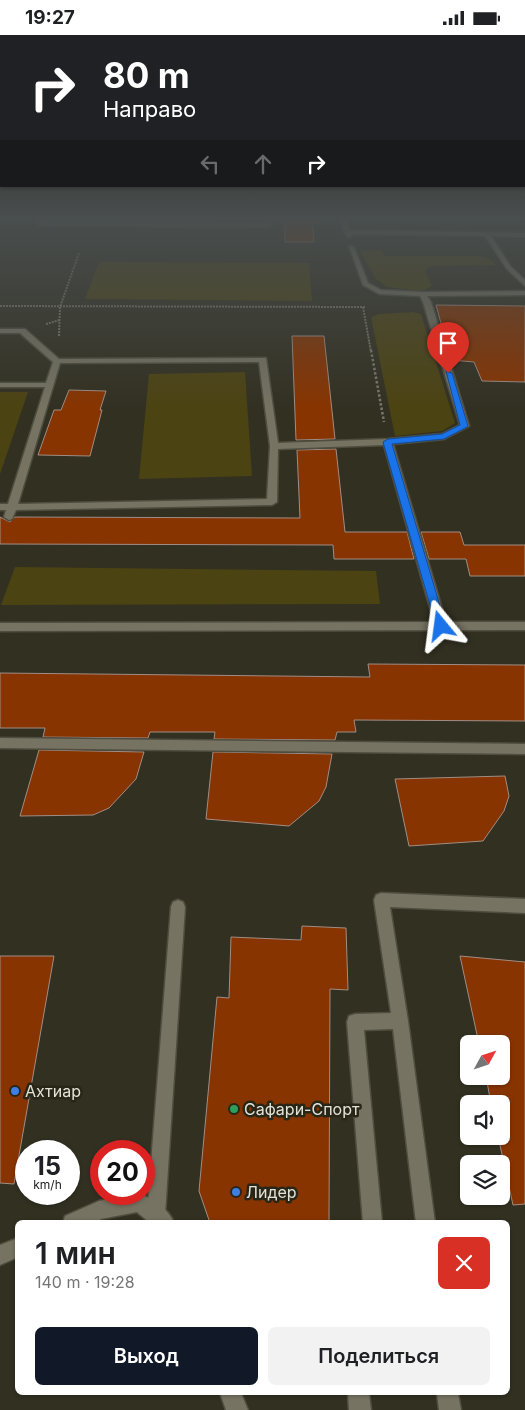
<!DOCTYPE html>
<html lang="ru">
<meta charset="utf-8">
<style>
:root{--surface:#fff;--page:#f2f2f2;--text:#202124;--muted:#757577;--accent:#111827}
body{margin:0;font-family:Inter,sans-serif;background:var(--page);color:var(--text);height:100vh;display:flex;flex-direction:column;font-size:19px;white-space:nowrap}
*{box-sizing:border-box;margin:0}
p{font-size:16px;color:var(--muted)}
.icon{flex:none;width:28px;height:28px;fill:none;stroke:currentColor;stroke-width:2;stroke-linecap:round;stroke-linejoin:round}
.map{position:relative;flex:1;overflow:hidden}
.side{position:absolute;left:15px;top:1185px;width:495px;height:175px;display:flex;flex-direction:column;background:var(--surface);border-radius:8px;box-shadow:0 1px 4px #0004}
.side>*{flex:none}
.banner{position:absolute;left:0px;top:0px;width:525px;height:152px;box-shadow:0 1px 4px #0004;background:#202124;color:#fff;overflow:hidden}
.needle{width:32px;rotate:50deg}
.controls{position:absolute;left:460px;top:1000px;display:grid;gap:10px}
.controls a{display:grid;place-items:center;width:50px;height:50px;border-radius:8px;background:var(--surface);box-shadow:0 1px 4px #0004;font-size:25px}
.speed{position:absolute;left:15px;top:1105px;display:flex;gap:10px;font-size:25px;font-weight:700;text-align:center}
.speed>*{display:grid;place-content:center;width:65px;height:65px;border-radius:50%;background:var(--surface);box-shadow:0 1px 4px #0004;line-height:1}
.speed small{font-size:12px;font-weight:400}
.speed .limit{border:8px solid #d22;background:#fff;color:#111}
.pin{position:absolute;display:grid;place-items:center;width:42px;height:42px;color:#fff;margin:-51px -21px;border-radius:50% 50% 50% 0;rotate:-45deg;box-shadow:0 0 5px #0007}
.pin .icon{rotate:45deg}
.me{position:absolute;width:55px;margin:-28px;rotate:344deg;stroke-linejoin:round;filter:drop-shadow(0 0 4px #0008)}
.turn{display:flex;align-items:center;gap:18px;height:105px;padding:0 20px;font-size:22px}
.turn .icon{width:65px;height:65px;stroke-width:2.5}
.turn b{display:block;font-size:35px;line-height:42px}
.lanes{display:flex;align-items:center;height:48px;padding:0 20px;background:#0003;justify-content:center;gap:25px;direction:ltr}
.lanes .off{opacity:.35}
.round{display:grid;place-items:center;flex:none;width:52px;height:52px;border-radius:8px;background:var(--page)}
.overview{display:flex;align-items:center;justify-content:space-between;height:85px;padding:0 20px}
h1{font-size:30px;font-weight:600;line-height:38px}
.cta{display:flex;gap:10px;margin-top:auto;padding:10px 20px}
.cta a{flex:1;height:58px;border-radius:8px;background:var(--accent);color:#fff;font-size:20px;font-weight:600;line-height:58px;text-align:center}
.cta a+a{background:var(--page);color:var(--text)}
.status{display:flex;justify-content:space-between;align-items:center;height:35px;padding:0 25px;background:var(--surface);direction:ltr}
.status svg{height:14px;fill:currentColor}
.map>svg:first-child{display:block}
</style>
<div class="status"><b>19:27</b><svg viewBox="0 0 49 12"><path d="M0 12V9h3v3zM5 12V6h3v6zM10 12V3h3v9zM15 12V0h3v12zM26 1h20v11H26zM47 4h2v5h-2z"/></svg></div>
<div class="map">
<svg width="525" height="1375" viewBox="0 0 525 1375">
<rect width="100%" height="100%" fill="#323021"/>
<!-- green -->
<g fill="#4c4312">
<polygon points="122,182 260,182 260,187 121,187"/>
<polygon points="381,215 386,221 480,221 488,223 496,230 432,231 425,235 432,251 422,256 387,252 376,244 360,216"/>
<polygon points="99,227 309,228 312,266 85,264"/>
<polygon points="413,277 421,279 455,388 442,396 395,401 371,282 380,279"/>
<polygon points="245,337 252,441 139,444 149,339"/>
<polygon points="0,357 28,357 0,439"/>
<polygon points="15,532 376,536 380,569 1,570"/>
</g>
<!-- building -->
<g fill="#883400" stroke="#a08d85">
<polygon points="285,182 312,182 314,207 285,207"/>
<polygon points="436,270 525,271 525,347 482,346 474,327 451,325"/>
<polygon points="292,301 324,301 335,404 296,405"/>
<polygon points="69,355 106,356 100,375 102,375 90,421 38,420 54,375 61,375"/>
<polygon points="336,414 345,497 407,497 414,524 334,524 333,510 0,509 0,482 10,487 15,482 300,483 297,415"/>
<polygon points="421,497 460,497 464,510 525,510 525,541 470,541 466,524 429,524"/>
<polygon points="368,629 525,630 525,686 354,685 356,697 337,697 335,705 214,704 215,697 150,697 148,703 43,702 45,693 0,693 0,638 370,642"/>
<polygon points="39,715 144,717 136,744 109,773 93,780 20,781"/>
<polygon points="213,717 332,719 326,752 319,766 289,791 206,784"/>
<polygon points="505,741 509,761 504,776 483,806 409,811 395,744"/>
<polygon points="302,891 346,893 348,955 330,954 329,1188 210,1188 199,1156 217,962 229,963 231,902 301,905"/>
<polygon points="0,921 54,921 14,1149 0,1148"/>
<polygon points="460,921 525,927 525,1169 513,1170 498,1101 501,1101 501,1069 491,1069 486,1041 501,1041 501,1009 479,1009"/>
</g>
<g fill="none" stroke-linecap="round" stroke-linejoin="round">
<defs>
<g id="service">
<polygon points="41,182 47,182 45,187 265,188 265,182 271,182 271,190 268,192 41,191 38,189"/>
<polygon points="340,182 346,182 350,195 525,198 525,202 491,201 511,232 525,245 525,251 507,234 485,201 351,199 352,201 349,203 344,197"/>
<path d="M 349,211 L 354,212 L 368,248 L 381,255 L 422,257 L 525,256 L 525,260 L 427,261 L 431,267 L 469,391 L 444,404 L 393,409 L 446,587 L 525,587 L 525,595 L 0,596 L 0,588 L 434,587 L 384,410 L 278,414 L 277,467 L 272,470 L 16,475 L 12,484 L 9,485 L 4,482 L 6,475 L 0,475 L 0,469 L 8,469 L 45,352 L 0,352 L 0,348 L 46,348 L 53,327 L 20,298 L 0,298 L 0,294 L 25,294 L 59,324 L 266,323 L 278,408 L 388,404 L 442,399 L 460,390 L 423,267 L 420,261 L 379,259 L 363,250 ZM 259,327 L 270,411 L 267,464 L 18,469 L 60,328 Z"/>
<polygon points="0,703 525,709 525,719 0,713"/>
<polygon points="381,858 525,864 525,878 390,872 408,986 435,1188 416,1188 393,994 364,995 382,1188 363,1188 347,987 349,981 355,979 391,978 374,865 376,860"/>
<polygon points="178,865 183,867 185,872 165,1180 163,1187 151,1188 147,1180 171,872 173,867"/>
<polygon points="348,1358 369,1358 371,1375 349,1375"/>
<polygon points="437,1358 458,1358 461,1375 439,1375"/>
</g>
<g id="minor">
<path d="M 134,1159 C 149,1159 169,1174 174,1188 L 150,1188 L 137,1177 L 101,1184 L 94,1188 L 63,1188 L 65,1181 L 99,1166 Z"/>
<polygon points="18,1203 18,1222 0,1230 0,1210"/>
<polygon points="220,1358 241,1358 248,1375 226,1375"/>
</g>
</defs>
<!-- service casing -->
<use href="#service" stroke="#4e4d3f" stroke-width="3"/>
<!-- minor casing -->
<use href="#minor" stroke="#4e4d3f" stroke-width="3"/>
<!-- path-far1 -->
<g stroke="#7a786b" stroke-width="2" stroke-dasharray="2 1" stroke-linecap="butt">
<polyline points="0,271 365,272"/>
<polyline points="363,272 371,317"/>
<polyline points="46,289 60,285"/>
<polyline points="59,301 60,272 79,218"/>
</g>
<!-- path -->
<polyline stroke="#7a786b" stroke-width="2.5" stroke-dasharray="2.5 2" stroke-linecap="butt" points="371,315 384,387"/>
<!-- service -->
<use href="#service" fill="#767362" fill-rule="evenodd"/>
<!-- minor -->
<use href="#minor" fill="#767362" fill-rule="evenodd"/>
</g>
<!-- sky -->
<linearGradient id="sky" x2="0" y2="1"><stop stop-color="#1c1a12"/><stop offset="0.49" stop-color="#494e4e"/><stop offset="1" stop-color="#494e4e" stop-opacity="0"/></linearGradient>
<rect width="525" height="374" fill="url(#sky)"/>
<!-- route -->
<polygon fill="#1a73e8" stroke="#114b97" points="446,336 452,338 468,391 467,392 444,404 392,409 446,591 441,595 436,591 383,407 388,404 442,399 460,390"/>
<!-- markers -->
<g fill="#3f7fe0" stroke="#282617" stroke-width="2">
<circle cx="15" cy="1056" r="5"/>
<circle cx="236" cy="1157" r="5"/>
</g>
<circle fill="#2e9e5b" stroke="#282617" stroke-width="2" cx="234" cy="1074" r="5"/>
<g text-anchor="middle" dominant-baseline="central" stroke-width="5" stroke-linejoin="round" paint-order="stroke">
<!-- near-poi labels -->
<g font-size="16" fill="#e3e2d8" stroke="#282617" text-anchor="start">
<text x="25" y="1056">Ахтиар</text>
<text x="244" y="1074">Сафари-Спорт</text>
<text x="246" y="1157">Лидер</text>
</g>
</g>
</svg>
<div class="controls">
<a><svg class="needle" viewBox="-14 -14 28 28"><path d="M0-13l5 13h-10z" fill="#e53935"/><path d="M0 13l5-13h-10z" fill="#757577"/></svg></a>
<a><svg class="icon" aria-label="sound" viewBox="0 0 24 24"><path d="M4 9h4l5-4v14l-5-4H4zM17 9q2 3 0 6"/></svg></a>
<a><svg class="icon" aria-label="layers" viewBox="0 0 24 24"><path d="M12 4l9 5-9 5-9-5zM3 14l9 5 9-5"/></svg></a>
</div>
<div class="speed"><div>15<small>km/h</small></div><div class="limit">20</div></div>
<div class="pin" style="left:448px;top:338px;background:#d93025"><svg class="icon" aria-label="arrive" viewBox="0 0 24 24"><path d="M6 21V4h12l-3 4 3 4H6"/></svg></div>
<svg class="me" style="left:441px;top:591px" viewBox="-20 -20 40 40"><path d="M0-17L14 15 0 8-14 15z" fill="#1a73e8" stroke="#fff" stroke-width="4"/></svg>
<div class="banner">
<div class="turn"><svg class="icon" aria-label="right" viewBox="0 0 24 24"><path d="M7 20v-9h11M14 6l5 5-5 5"/></svg><div><b>80 m</b>Направо</div></div>
<div class="lanes"><svg class="icon off" aria-label="left" viewBox="0 0 24 24"><path d="M17 20v-9H6M10 6l-5 5 5 5"/></svg><svg class="icon off" aria-label="ahead" viewBox="0 0 24 24"><path d="M12 20V5M6 11l6-6 6 6"/></svg><svg class="icon" aria-label="right" viewBox="0 0 24 24"><path d="M7 20v-9h11M14 6l5 5-5 5"/></svg></div>
</div>
<section class="side">
<div class="overview"><div><h1>1 мин</h1><p>140 m · 19:28</p></div><a class="round" style="background:#d93025;color:#fff"><svg class="icon" aria-label="close" viewBox="0 0 24 24"><path d="M6 6l12 12M18 6L6 18"/></svg></a></div>
<div class="cta"><a>Выход</a><a>Поделиться</a></div>
</section>
</div>
